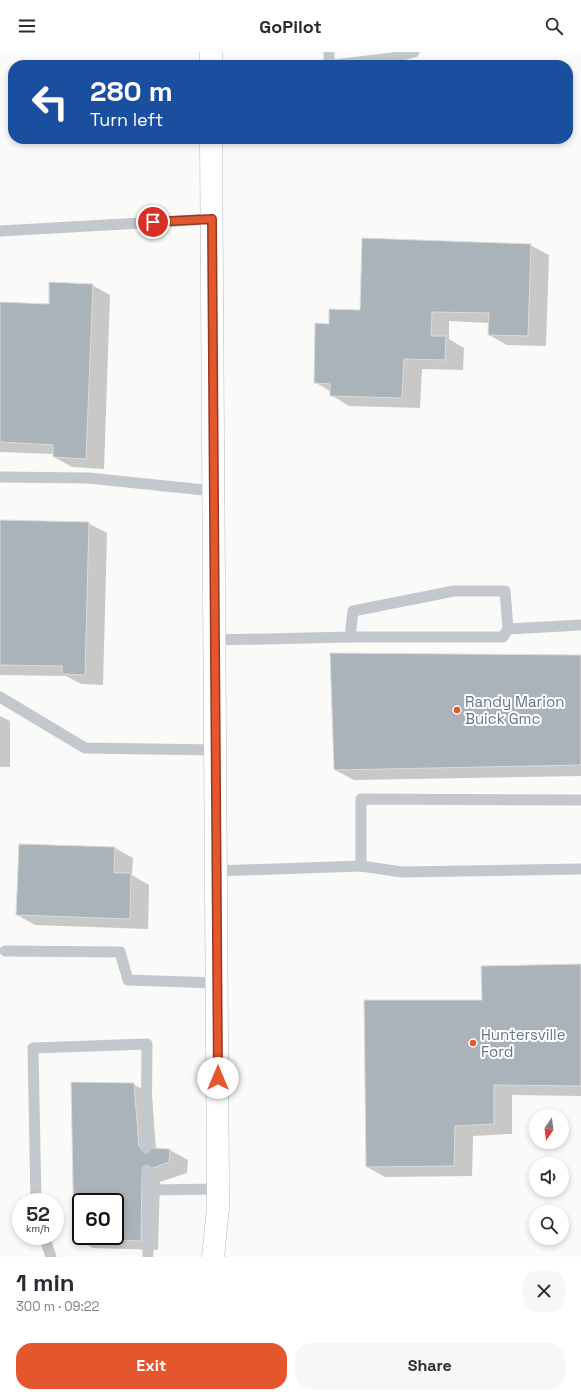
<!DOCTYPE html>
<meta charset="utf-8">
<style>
:root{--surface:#fff;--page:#f7f7f7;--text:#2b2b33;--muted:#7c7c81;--accent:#e4572e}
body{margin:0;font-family:"Space Grotesk",sans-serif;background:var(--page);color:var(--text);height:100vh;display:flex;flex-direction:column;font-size:15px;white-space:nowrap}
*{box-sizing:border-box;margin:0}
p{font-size:13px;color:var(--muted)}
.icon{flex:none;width:22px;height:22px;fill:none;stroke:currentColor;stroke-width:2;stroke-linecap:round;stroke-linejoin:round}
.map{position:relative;height:1205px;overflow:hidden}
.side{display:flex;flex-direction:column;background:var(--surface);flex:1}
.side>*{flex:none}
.top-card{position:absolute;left:8px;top:8px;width:565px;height:84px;border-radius:16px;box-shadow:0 2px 6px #0003;background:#1a4fa0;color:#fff;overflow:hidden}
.needle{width:26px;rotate:194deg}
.buttons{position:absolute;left:529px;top:1057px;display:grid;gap:8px}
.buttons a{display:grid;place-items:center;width:40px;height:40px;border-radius:50%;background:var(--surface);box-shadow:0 2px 6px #0003;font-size:20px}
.speed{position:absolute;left:12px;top:1141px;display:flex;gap:8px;font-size:20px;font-weight:700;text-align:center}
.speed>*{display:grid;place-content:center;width:52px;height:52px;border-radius:50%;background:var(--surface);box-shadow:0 2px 6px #0003;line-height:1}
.speed small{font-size:10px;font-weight:400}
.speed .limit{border:2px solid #111;border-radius:6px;background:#fff;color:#111}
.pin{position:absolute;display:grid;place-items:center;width:34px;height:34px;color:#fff;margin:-17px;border:2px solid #fff;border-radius:50%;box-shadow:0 1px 4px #0007}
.me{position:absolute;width:44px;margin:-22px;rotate:0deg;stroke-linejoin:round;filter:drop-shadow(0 0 3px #0008)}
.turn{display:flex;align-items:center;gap:14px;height:84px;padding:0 16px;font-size:18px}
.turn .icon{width:52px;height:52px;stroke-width:2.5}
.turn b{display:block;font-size:28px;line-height:34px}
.round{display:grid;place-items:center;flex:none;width:42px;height:42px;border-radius:16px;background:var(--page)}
.overview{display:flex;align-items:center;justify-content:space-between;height:68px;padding:0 16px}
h1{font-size:24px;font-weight:800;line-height:30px}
.action{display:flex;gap:8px;margin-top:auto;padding:8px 16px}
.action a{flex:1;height:46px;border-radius:16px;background:var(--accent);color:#fff;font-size:16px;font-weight:800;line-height:46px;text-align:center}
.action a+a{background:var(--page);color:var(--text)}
header{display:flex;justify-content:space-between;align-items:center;height:52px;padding:0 16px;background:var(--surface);font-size:18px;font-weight:800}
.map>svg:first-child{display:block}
</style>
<header><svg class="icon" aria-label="menu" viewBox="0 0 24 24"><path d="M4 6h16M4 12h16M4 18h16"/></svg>GoPilot<svg class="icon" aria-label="search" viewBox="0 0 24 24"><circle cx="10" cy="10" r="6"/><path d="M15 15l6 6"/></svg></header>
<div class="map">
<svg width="581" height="1205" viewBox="0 0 581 1205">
<rect width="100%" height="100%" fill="#fafaf8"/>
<!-- shadow -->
<g fill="#0003" fill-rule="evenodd">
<polygon points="530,193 549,203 546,294 507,293 489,283 489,271 449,269 449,287 464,296 463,318 422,317 420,356 349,354 331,343 331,340 315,330 330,273 361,259"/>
<polygon points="92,233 110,243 104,417 72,415 54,405 54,402 0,400 0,251 49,253"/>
<polygon points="0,469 88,471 107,481 103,633 81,632 66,624 0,623"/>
<polygon points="581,604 581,724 354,728 335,718"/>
<polygon points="0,664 10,669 10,715 0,715"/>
<polygon points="115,796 133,806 132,823 149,833 148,877 35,873 17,863"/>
<polygon points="581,913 581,1044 512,1043 512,1082 473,1084 472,1124 385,1125 367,1115 483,949"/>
<path d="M 72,1031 L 133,1032 L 152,1042 L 156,1097 L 170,1098 L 188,1108 L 187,1121 L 160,1130 L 158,1198 L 93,1196 L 75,1186 ZM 81,1150 L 115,1150 L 115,1184 L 81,1184 Z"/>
</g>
<!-- building -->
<g fill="#aab3b9" stroke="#dcdcda" fill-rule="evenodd">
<polygon points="362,186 531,192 528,284 488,283 489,261 432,260 431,284 446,284 445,308 404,307 402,346 330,344 330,332 314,331 315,271 329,272 329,257 360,258"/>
<polygon points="49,230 93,232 86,407 53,405 53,393 0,390 0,250 49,252"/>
<polygon points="0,468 89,470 85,623 62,622 62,614 0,613"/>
<polygon points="330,601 581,603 581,713 334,718"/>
<polygon points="19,792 115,795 114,821 131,821 130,867 16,863"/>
<polygon points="581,912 581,1034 494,1033 494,1072 455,1074 454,1114 366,1115 364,948 482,948 481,914"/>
<path d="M 71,1030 L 134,1031 L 139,1095 L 170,1097 L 169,1110 L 142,1120 L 141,1189 L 74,1186 ZM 81,1150 L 115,1150 L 115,1184 L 81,1184 Z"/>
</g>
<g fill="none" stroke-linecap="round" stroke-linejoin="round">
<defs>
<g id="primary">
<polyline points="211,0 211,13"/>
<polyline points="211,87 218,1137 218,1156 213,1205"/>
</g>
</defs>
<!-- primary casing -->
<use href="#primary" stroke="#b5babe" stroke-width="23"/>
<!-- lane -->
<g stroke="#c3c8cc" stroke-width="11">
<polyline points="329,0 329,13"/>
<polyline points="334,13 392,6 414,0"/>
<polyline points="0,179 212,167"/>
<polyline points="0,425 88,426 214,439"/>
<polyline points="350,585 503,585 508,577"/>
<polyline points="215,588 350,585 353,559 454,539 505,539 508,577 581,573"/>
<polyline points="0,645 85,696 215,698"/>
<polyline points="361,814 361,747 581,748"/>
<polyline points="216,819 361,814 402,820 581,817"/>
<polyline points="5,899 120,900 128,928 217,931"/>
<polyline points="147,1118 148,1138"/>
<polyline points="36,1150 33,996 147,992 146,1096"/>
<polyline points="44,1184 51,1205"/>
<polyline points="148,1205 148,1138 218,1137"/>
</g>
<!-- primary -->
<use href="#primary" stroke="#fff" stroke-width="22"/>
</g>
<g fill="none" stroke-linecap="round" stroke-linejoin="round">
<defs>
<polyline id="route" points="153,170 212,167 218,1026"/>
</defs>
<!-- route casing -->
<use href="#route" stroke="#94391e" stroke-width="10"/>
<!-- route -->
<use href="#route" stroke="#e4572e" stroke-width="7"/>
</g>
<!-- markers -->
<g fill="#e4572e" stroke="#fff" stroke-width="1.5">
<circle cx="457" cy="658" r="4"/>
<circle cx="473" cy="991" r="4"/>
</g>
<g text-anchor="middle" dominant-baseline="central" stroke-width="4" stroke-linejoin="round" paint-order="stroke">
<!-- poi labels -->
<g font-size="15" fill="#657683" stroke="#fff" text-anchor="start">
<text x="465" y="649">Randy Marion<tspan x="465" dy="17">Buick Gmc</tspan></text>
<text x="481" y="982">Huntersville<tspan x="481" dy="17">Ford</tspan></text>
</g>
</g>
</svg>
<div class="buttons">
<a><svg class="needle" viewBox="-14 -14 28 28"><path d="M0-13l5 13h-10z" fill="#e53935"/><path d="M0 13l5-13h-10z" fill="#7c7c81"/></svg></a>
<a><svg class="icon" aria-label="sound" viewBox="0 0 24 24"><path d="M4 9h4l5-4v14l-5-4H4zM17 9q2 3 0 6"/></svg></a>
<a><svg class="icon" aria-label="search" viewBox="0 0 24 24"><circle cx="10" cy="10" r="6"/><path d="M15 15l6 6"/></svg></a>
</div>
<div class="speed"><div>52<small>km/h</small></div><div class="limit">60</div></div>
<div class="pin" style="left:153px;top:170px;background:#d93025"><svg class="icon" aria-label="arrive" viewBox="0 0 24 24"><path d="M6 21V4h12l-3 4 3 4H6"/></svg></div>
<svg class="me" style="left:218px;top:1026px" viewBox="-20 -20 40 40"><circle r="19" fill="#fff"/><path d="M0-13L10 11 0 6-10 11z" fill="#e4572e"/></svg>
<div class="top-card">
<div class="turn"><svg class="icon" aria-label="left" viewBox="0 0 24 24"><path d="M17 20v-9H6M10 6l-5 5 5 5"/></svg><div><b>280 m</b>Turn left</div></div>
</div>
</div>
<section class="side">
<div class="overview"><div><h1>1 min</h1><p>300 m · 09:22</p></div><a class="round"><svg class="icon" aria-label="close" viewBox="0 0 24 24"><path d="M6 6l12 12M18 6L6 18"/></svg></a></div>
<div class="action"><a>Exit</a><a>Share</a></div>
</section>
